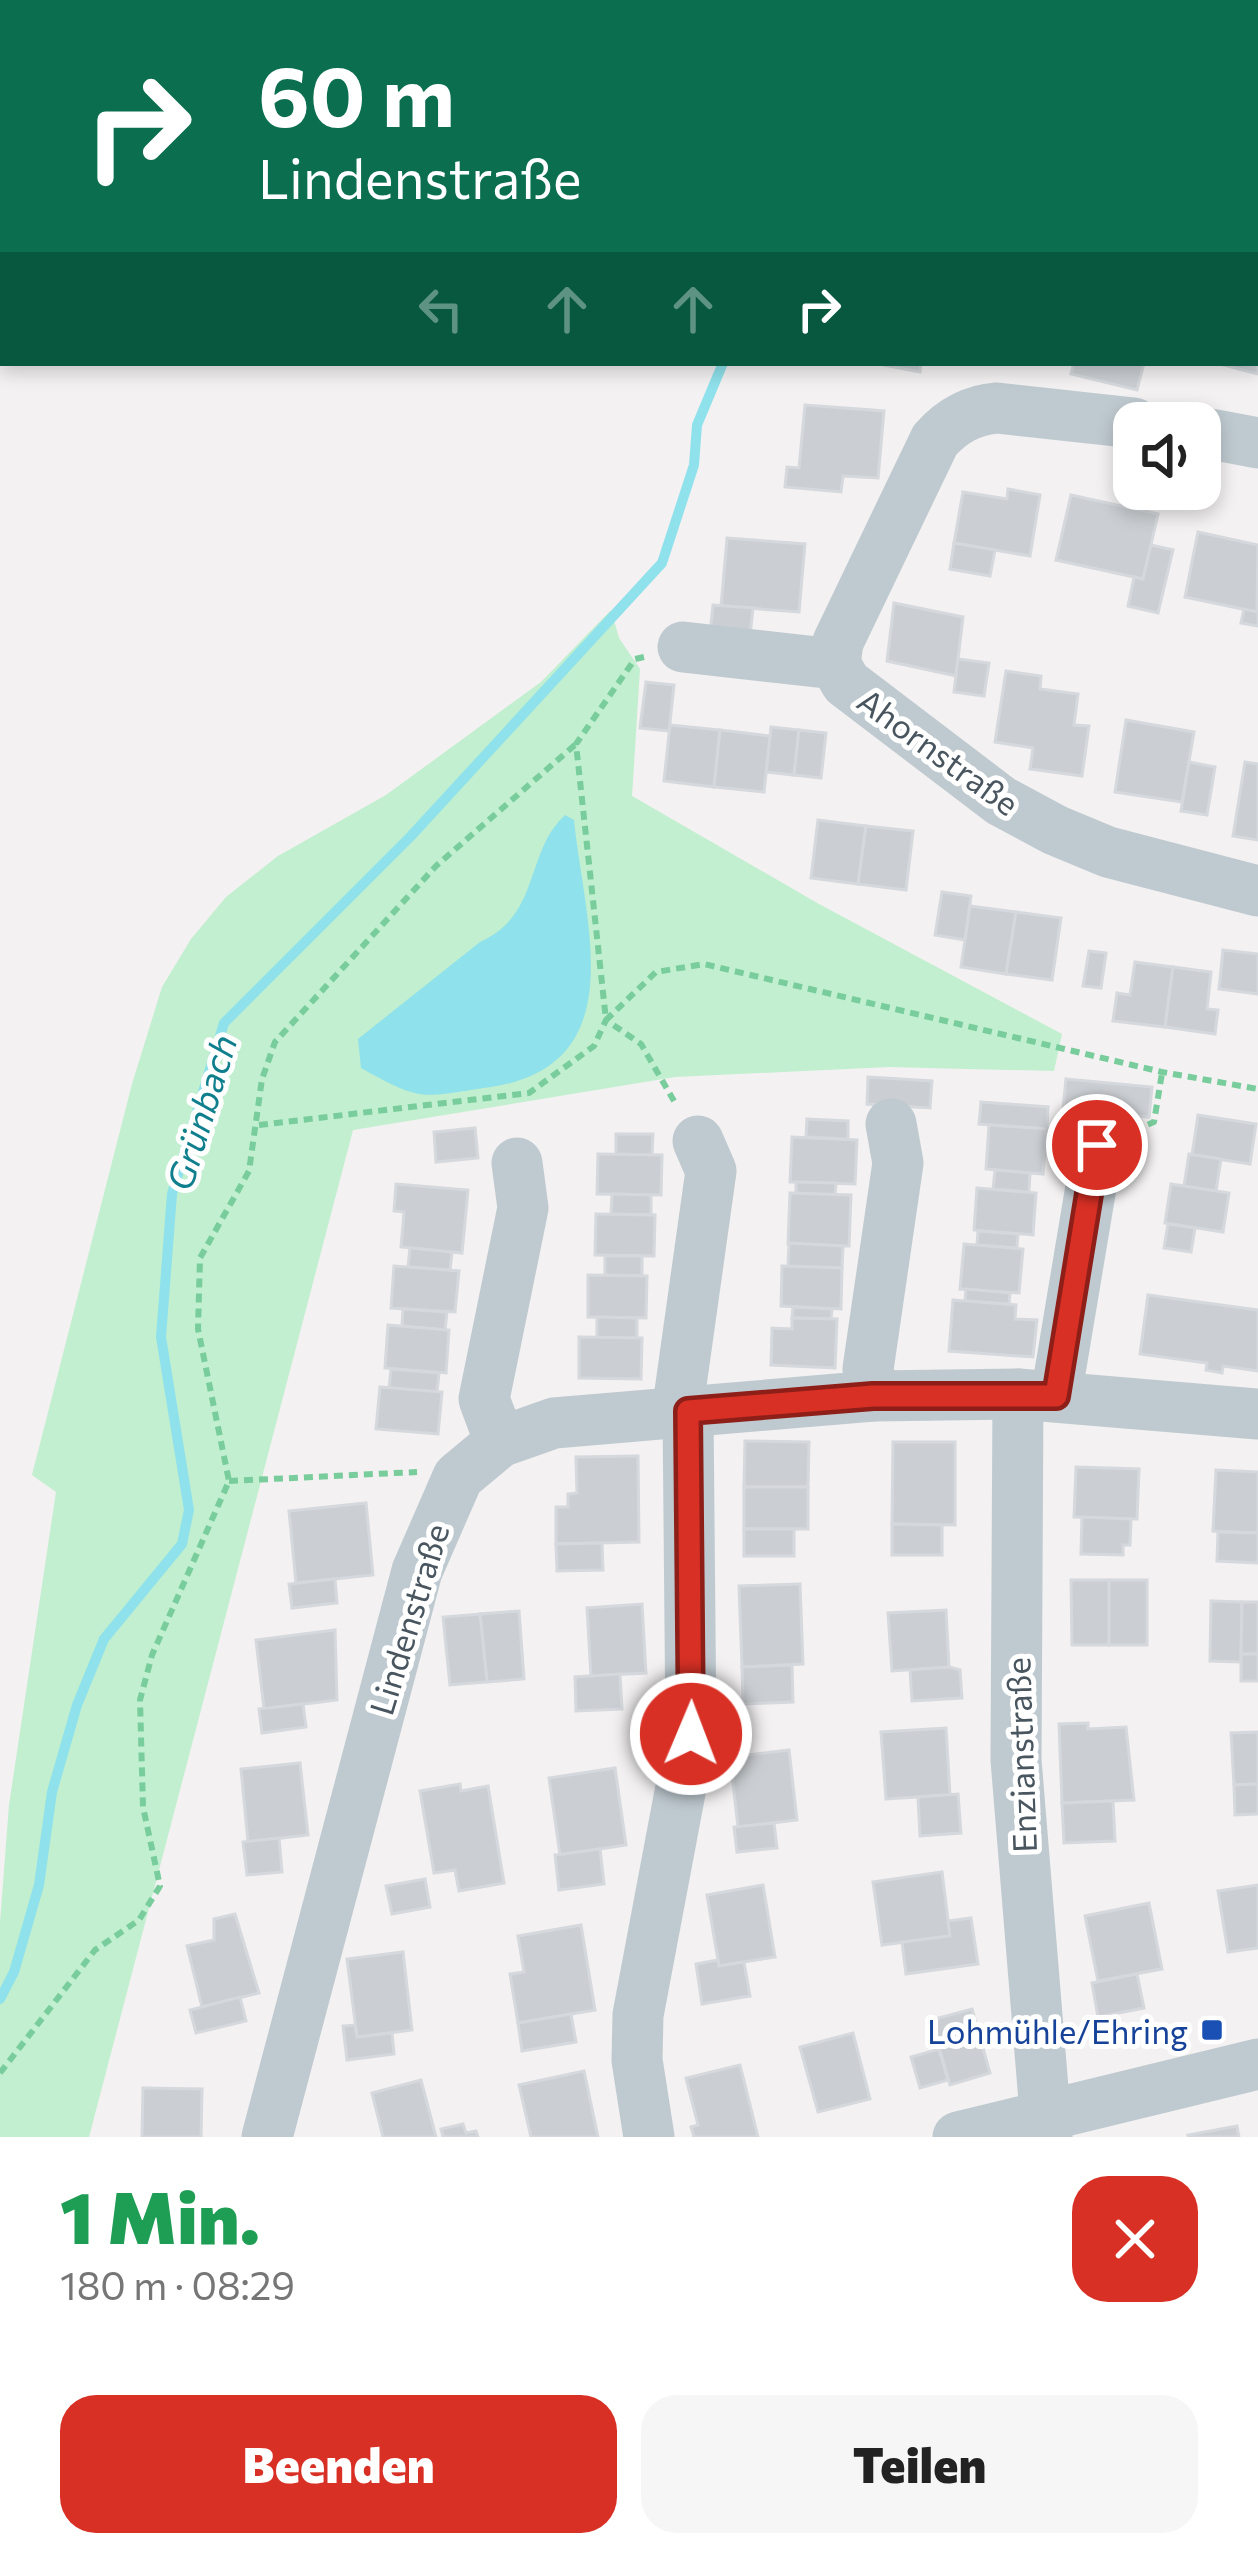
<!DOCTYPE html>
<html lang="de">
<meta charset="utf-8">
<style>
:root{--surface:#fff;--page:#f6f6f6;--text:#222;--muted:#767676;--accent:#d93025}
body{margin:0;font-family:Commissioner,sans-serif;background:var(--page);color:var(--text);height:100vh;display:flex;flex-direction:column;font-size:45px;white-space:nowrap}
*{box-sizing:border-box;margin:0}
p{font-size:39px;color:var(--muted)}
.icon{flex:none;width:66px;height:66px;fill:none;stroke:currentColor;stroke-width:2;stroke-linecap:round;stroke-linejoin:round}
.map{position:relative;height:2137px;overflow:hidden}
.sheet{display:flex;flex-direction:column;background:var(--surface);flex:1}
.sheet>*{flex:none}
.top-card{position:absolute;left:0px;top:0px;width:1260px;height:366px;box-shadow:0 6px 18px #0003;background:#0b6e4f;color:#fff;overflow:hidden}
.tools{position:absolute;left:1113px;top:402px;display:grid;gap:24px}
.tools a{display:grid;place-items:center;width:108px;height:108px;border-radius:24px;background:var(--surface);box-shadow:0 6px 18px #0003;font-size:60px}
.pin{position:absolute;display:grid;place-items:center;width:102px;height:102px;color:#fff;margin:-51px;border:6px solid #fff;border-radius:50%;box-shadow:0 3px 12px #0007}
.me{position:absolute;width:132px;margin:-66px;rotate:1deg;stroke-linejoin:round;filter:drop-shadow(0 0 9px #0008)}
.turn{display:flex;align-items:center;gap:42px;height:252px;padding:0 60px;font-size:54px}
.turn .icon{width:156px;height:156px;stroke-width:2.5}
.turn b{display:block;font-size:84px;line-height:102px}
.lanes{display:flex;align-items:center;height:114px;padding:0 60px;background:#0003;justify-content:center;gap:60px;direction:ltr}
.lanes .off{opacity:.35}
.round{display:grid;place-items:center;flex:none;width:126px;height:126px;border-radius:36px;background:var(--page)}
.head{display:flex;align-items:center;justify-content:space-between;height:204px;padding:0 60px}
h1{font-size:72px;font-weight:800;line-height:90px;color:#1e9e55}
.action{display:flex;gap:24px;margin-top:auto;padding:24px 60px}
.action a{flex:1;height:138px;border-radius:36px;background:var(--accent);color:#fff;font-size:48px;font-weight:800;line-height:138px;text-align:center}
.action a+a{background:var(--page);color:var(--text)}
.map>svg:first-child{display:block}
</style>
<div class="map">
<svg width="1258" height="2137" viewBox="0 0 1258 2137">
<rect width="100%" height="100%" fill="#f3f1f1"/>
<!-- green -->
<g fill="#c1efcf">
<polygon points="0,0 1258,0 1258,126 1257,3 3,3 3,89"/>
<polygon points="611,610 619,638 640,669 632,796 819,904 1062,1034 1054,1071 889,1067 675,1077 353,1130 89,2137 0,2137 0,1923 9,1805 56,1492 32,1475 132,1084 162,987 191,939 226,897 278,856 386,795 541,682"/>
</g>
<!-- water -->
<path fill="#8fe1eb" d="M 565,815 L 574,820 C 584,921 635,1065 491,1087 C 420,1097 424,1103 361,1068 L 358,1039 L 480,942 C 541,915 525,851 565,815 Z"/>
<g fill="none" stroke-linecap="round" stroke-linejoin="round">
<!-- stream -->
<g stroke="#8fe1eb" stroke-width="10">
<polyline points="1221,3 1226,0"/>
<polyline points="0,1999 14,1972 39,1885 52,1792 77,1705 104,1639 182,1544 189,1510 161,1337 172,1194 224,1023 411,836 662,563 694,465 697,425 723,363"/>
</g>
</g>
<!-- building -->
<g fill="#cbcfd3" stroke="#d5d8dc" stroke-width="3">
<polygon points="1257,309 1258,374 1216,363 1257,363"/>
<polygon points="873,363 921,363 920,372"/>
<polygon points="1074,363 1144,363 1137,390 1071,374"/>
<polygon points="805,405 884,411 878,478 843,476 841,492 785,487 787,467 799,468"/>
<polygon points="1008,489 1040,495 1030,556 954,543 963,492 1007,499"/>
<polygon points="1071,495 1158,514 1143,579 1056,560"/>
<polygon points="1198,532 1258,545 1257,612 1185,597"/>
<polygon points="727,538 805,544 799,612 721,606"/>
<polygon points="954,543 995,550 990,576 950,569"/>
<polygon points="1151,545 1173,550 1158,613 1128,606 1134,577 1143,579"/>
<polygon points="894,603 963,617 956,676 887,661"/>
<polygon points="713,605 753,608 750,636 710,633"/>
<polygon points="1258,605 1258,626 1241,623 1244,609 1257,612"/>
<polygon points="958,659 989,663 984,696 954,692"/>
<polygon points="1006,671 1041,676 1040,689 1078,694 1074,725 1089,726 1082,776 1030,769 1033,748 995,742"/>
<polygon points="646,682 674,685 669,731 640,728"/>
<polygon points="1126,720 1194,732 1182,802 1115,792"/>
<polygon points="670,725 720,730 714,787 664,781"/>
<polygon points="771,727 799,730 794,775 766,772"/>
<polygon points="720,730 770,736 764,792 714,787"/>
<polygon points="799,730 826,733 821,778 794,775"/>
<polygon points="1189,762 1215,767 1207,815 1181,811"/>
<polygon points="1245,762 1258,764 1258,840 1233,836"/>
<polygon points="818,820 866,826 858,884 811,878"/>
<polygon points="866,826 913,831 906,890 858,884"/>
<polygon points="942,892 971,896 965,940 935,935"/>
<polygon points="970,906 1016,912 1006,974 961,967"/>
<polygon points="1016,912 1061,918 1052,980 1006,974"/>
<polygon points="1223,950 1258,954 1258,994 1219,989"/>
<polygon points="1089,951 1106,953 1101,988 1083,986"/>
<polygon points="1135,962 1173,967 1165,1027 1113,1021 1117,993 1130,995"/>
<polygon points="1173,967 1211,972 1207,1009 1218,1010 1215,1034 1165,1027"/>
<polygon points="868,1077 932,1081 930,1108 867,1104"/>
<polygon points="1066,1079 1152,1087 1149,1117 1063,1109"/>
<polygon points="981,1102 1048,1107 1047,1129 979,1124"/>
<polygon points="1198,1115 1256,1124 1250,1164 1192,1155"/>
<polygon points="807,1119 848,1121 848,1139 806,1137"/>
<polygon points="989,1125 1047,1129 1043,1174 986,1169"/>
<polygon points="475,1128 478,1158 436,1162 434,1132"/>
<polygon points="616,1134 653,1134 652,1155 616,1154"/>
<polygon points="792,1137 857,1140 855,1184 790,1182"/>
<polygon points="598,1154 662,1155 661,1195 597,1194"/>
<polygon points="1189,1154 1221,1159 1216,1191 1184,1186"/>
<polygon points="995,1170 1030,1173 1029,1192 993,1189"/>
<polygon points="796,1182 836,1183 835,1195 796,1193"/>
<polygon points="396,1184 468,1190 462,1253 401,1247 404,1212 394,1211"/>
<polygon points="1171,1184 1229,1193 1223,1232 1165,1223"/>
<polygon points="977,1188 1036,1193 1033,1235 974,1230"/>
<polygon points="790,1193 851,1195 849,1246 788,1244"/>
<polygon points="612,1194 651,1195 651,1215 611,1214"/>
<polygon points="596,1214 655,1215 654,1256 595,1255"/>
<polygon points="1168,1224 1195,1228 1191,1252 1164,1248"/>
<polygon points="978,1231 1018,1234 1017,1248 977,1245"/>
<polygon points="789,1243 843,1246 842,1268 788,1266"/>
<polygon points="964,1244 1023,1249 1019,1293 960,1289"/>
<polygon points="410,1248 452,1252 450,1270 408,1267"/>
<polygon points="605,1256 642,1256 642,1276 605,1275"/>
<polygon points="394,1266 459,1271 455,1312 391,1308"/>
<polygon points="782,1266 842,1268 841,1309 781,1306"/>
<polygon points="588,1275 647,1276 646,1318 588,1317"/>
<polygon points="966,1289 1010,1293 1009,1304 965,1301"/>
<polygon points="1148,1295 1258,1310 1258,1371 1223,1366 1222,1373 1206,1370 1207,1363 1140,1354"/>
<polygon points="953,1300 1016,1305 1015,1319 1037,1320 1033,1357 949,1351"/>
<polygon points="793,1307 832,1309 831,1319 792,1318"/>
<polygon points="403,1309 447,1312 445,1330 402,1326"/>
<polygon points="597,1317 637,1318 637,1338 597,1338"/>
<polygon points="792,1318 837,1319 835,1368 771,1365 772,1328 792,1329"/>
<polygon points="388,1325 449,1330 446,1373 385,1368"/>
<polygon points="579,1337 642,1338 641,1379 579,1378"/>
<polygon points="391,1369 439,1373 437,1392 389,1388"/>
<polygon points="380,1387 442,1392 438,1434 376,1429"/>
<polygon points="745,1441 809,1442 808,1487 744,1487"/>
<polygon points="893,1442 955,1442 955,1525 892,1524"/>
<polygon points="638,1456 639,1542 556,1544 556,1507 568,1507 568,1494 577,1493 576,1457"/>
<polygon points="1076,1467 1139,1469 1137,1519 1074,1517"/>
<polygon points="1216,1470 1258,1472 1258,1533 1213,1531"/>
<rect x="744" y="1487" width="64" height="42"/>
<polygon points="366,1503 373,1575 296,1583 289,1511"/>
<polygon points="1082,1517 1131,1519 1130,1545 1123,1545 1123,1555 1081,1554"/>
<polygon points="892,1524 942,1525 942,1555 892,1555"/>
<rect x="744" y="1529" width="50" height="27"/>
<polygon points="1218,1532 1258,1533 1258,1563 1217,1561"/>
<polygon points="602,1543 603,1570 557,1571 556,1544"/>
<polygon points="335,1579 337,1603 292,1608 289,1584"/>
<polygon points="1071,1580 1109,1580 1109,1645 1072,1645"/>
<rect x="1109" y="1580" width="38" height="65"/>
<polygon points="800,1584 803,1664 742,1667 739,1586"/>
<polygon points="1211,1601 1242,1602 1241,1662 1210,1661"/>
<polygon points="1242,1602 1258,1602 1258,1654 1241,1654"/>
<polygon points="642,1604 646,1673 591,1676 587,1608"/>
<polygon points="946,1610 949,1667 892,1671 888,1613"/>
<polygon points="519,1611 524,1679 487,1682 480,1614"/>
<polygon points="480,1614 487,1682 450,1685 443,1617"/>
<polygon points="335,1630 337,1700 264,1709 256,1640"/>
<rect x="1241" y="1654" width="17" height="27"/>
<polygon points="792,1665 793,1702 743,1704 742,1667"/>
<polygon points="949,1667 960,1670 962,1698 912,1701 910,1670"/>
<polygon points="620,1674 622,1709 576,1711 575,1677"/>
<polygon points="303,1704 306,1727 262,1733 259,1709"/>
<polygon points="1088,1723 1088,1729 1126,1727 1134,1800 1062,1803 1059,1724"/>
<polygon points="946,1728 950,1795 886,1799 881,1732"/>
<polygon points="1258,1732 1258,1784 1234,1785 1231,1733"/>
<polygon points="789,1750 797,1820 738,1827 730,1757"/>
<polygon points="300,1763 308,1835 248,1842 241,1769"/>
<polygon points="615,1768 626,1845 560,1855 549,1778"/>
<polygon points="460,1784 461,1791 488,1786 504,1883 459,1891 455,1870 434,1873 420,1791"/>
<polygon points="1258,1784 1258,1814 1235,1815 1234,1785"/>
<polygon points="958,1794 961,1833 920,1836 918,1797"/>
<polygon points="1113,1801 1115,1841 1064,1843 1062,1803"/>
<polygon points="774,1823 777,1848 737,1852 734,1827"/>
<polygon points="279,1838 282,1872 247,1875 243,1842"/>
<polygon points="600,1849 604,1884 559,1890 555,1855"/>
<polygon points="942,1872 950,1936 882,1945 873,1882"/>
<polygon points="425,1879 430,1907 392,1914 386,1886"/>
<polygon points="763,1885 775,1957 719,1966 707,1895"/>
<polygon points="1258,1885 1258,1948 1228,1952 1218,1891"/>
<polygon points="1149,1903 1162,1969 1098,1981 1085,1916"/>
<polygon points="235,1914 259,1993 202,2007 187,1946 214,1940 214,1919"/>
<polygon points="971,1918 978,1964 906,1974 902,1942 950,1936 948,1921"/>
<polygon points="581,1925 595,2010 518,2023 510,1974 524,1972 518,1936"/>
<polygon points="403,1952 412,2030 357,2037 347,1959"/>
<polygon points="718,1960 719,1966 744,1962 750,1996 702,2004 696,1964"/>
<polygon points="1137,1974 1144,2008 1098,2017 1092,1983"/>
<polygon points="240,1997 246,2021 196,2033 190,2010"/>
<polygon points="972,2009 990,2073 950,2085 931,2020"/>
<polygon points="571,2014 576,2042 522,2051 518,2023"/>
<polygon points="355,2025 357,2037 392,2033 394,2054 347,2060 343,2026"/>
<polygon points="853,2033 870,2099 818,2112 800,2047"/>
<polygon points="939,2049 948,2080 920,2088 911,2057"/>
<polygon points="740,2065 758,2137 694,2137 691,2127 698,2125 686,2078"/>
<polygon points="584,2071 598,2137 531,2137 519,2085"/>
<polygon points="421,2080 436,2137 383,2137 372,2093"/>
<polygon points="143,2088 202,2089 201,2137 142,2137"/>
<polygon points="463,2124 466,2133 476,2131 478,2137 443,2137 441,2129"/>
<polygon points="1237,2126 1239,2137 1189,2137 1188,2135"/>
</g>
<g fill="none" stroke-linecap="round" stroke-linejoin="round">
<!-- path -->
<g stroke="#79cd9c" stroke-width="6" stroke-dasharray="9 6" stroke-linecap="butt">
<polyline points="1257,138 1258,138"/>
<polyline points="644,657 635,659 576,744 606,1020 656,972 704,964 1162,1072 1258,1089"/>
<polyline points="259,1125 529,1093 594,1046 606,1020 641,1044 677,1106"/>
<polyline points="1134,1130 1154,1122 1162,1073"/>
<polyline points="229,1481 417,1472"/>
<polyline points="0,2073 95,1950 139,1920 160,1886 143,1807 140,1700 152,1655 229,1481 198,1329 200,1258 249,1171 262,1079 275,1042 436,866 576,744"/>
</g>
<!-- minor -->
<g stroke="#bfcad0" stroke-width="51">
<polyline points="1200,432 1258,443"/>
<polyline points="683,647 835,664 846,683 1001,801 1055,830 1108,852 1258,891"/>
<path d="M 835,664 L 838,642 L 935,440 C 952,421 971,410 997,408 L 1134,423"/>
<polyline points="1018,1394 1016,1760 1047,2137"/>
<polyline points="873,1396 868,1369 898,1163 891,1124"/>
<polyline points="1056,1396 1098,1145"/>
<polyline points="677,1413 711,1171 698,1141"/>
<polyline points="500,1442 484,1399 523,1208 517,1163"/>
<polyline points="267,2137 417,1571 458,1477 500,1442 554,1423 873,1396 1018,1394 1258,1414"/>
<polyline points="649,2137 637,2060 638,2015 691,1734 688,1411"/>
<polyline points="958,2137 1258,2064"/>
</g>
</g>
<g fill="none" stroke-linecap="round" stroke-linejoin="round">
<defs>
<polyline id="route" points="691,1734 688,1411 873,1396 1056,1396 1097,1145"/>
</defs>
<!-- route casing -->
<use href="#route" stroke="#8d1f18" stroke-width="30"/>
<!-- route -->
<use href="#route" stroke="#d93025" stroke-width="21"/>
</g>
<!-- markers -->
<rect fill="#1a4fb4" stroke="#fff" stroke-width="4.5" x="1200" y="2018" width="24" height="24" rx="6"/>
<g text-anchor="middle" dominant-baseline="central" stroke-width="10" stroke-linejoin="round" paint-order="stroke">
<!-- street labels -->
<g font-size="33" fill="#49565f" stroke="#fff">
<text transform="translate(939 751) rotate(36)">Ahornstraße</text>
<text transform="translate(408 1619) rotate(-73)">Lindenstraße</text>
<text transform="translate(1020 1755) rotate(-92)">Enzianstraße</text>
</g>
<!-- transit labels -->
<g font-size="33" fill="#164399" stroke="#fff" text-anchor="end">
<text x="1188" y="2030">Lohmühle/Ehring</text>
</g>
<!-- water labels -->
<g font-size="36" font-style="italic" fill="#0f7f8d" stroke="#fff">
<text transform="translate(200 1112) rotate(-73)">Grünbach</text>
</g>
</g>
</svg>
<div class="tools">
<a><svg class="icon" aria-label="sound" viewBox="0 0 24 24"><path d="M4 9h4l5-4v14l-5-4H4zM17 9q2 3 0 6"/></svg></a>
</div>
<div class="pin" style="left:1097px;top:1145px;background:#d93025"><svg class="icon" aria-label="arrive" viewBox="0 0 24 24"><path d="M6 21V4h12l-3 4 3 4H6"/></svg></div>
<svg class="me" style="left:691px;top:1734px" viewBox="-20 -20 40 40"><circle r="17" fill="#d93025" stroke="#fff" stroke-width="3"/><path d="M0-11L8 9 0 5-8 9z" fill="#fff"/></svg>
<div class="top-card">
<div class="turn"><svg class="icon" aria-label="right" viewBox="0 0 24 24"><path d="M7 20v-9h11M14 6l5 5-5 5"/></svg><div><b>60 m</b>Lindenstraße</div></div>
<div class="lanes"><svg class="icon off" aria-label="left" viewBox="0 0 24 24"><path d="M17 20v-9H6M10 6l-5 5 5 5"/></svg><svg class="icon off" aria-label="ahead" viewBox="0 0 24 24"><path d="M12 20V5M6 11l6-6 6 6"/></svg><svg class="icon off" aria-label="ahead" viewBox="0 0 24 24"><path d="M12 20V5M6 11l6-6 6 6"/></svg><svg class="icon" aria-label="right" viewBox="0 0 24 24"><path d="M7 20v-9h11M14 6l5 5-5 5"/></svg></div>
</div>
</div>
<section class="sheet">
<div class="head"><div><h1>1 Min.</h1><p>180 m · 08:29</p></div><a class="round" style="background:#d93025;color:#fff"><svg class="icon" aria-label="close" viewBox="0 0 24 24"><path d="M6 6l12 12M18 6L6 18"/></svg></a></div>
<div class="action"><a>Beenden</a><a>Teilen</a></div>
</section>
